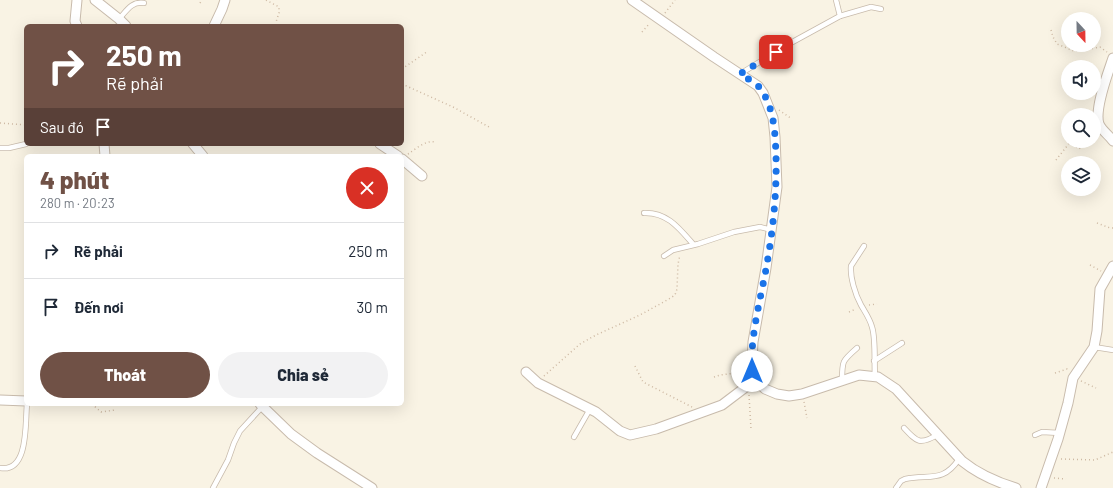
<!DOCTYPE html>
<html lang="vi">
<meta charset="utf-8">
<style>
:root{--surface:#fff;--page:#f2f2f3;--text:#1f2937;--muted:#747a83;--line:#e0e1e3;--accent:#705146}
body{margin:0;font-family:Barlow,sans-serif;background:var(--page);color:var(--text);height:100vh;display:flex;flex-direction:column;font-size:15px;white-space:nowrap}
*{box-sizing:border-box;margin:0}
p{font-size:13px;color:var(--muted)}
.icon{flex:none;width:22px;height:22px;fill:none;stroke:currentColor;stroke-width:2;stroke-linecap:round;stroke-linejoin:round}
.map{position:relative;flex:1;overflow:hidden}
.sheet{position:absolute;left:24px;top:154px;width:380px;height:252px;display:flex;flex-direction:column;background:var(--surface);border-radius:6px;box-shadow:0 4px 16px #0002}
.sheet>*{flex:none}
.guide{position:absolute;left:24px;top:24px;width:380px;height:122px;border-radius:6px;box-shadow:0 4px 16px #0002;background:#705146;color:#fff;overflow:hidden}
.needle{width:26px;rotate:158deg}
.controls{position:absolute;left:1061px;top:12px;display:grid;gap:8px}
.controls a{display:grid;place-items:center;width:40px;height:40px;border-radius:50%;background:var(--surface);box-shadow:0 4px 16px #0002;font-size:20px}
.pin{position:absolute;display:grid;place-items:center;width:34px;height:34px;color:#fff;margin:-17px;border-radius:8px;box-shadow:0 2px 6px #0006}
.me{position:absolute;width:44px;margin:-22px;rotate:0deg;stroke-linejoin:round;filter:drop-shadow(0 0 3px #0008)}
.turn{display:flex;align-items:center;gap:14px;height:84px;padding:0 16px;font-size:18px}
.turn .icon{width:52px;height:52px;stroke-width:2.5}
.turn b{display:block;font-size:28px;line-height:34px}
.then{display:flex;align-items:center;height:38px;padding:0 16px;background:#0003;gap:8px;font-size:15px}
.round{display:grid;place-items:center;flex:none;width:42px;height:42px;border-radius:21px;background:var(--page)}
.headline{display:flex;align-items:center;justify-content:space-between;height:68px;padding:0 16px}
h1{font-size:24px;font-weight:800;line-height:30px;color:var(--accent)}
.cta{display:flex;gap:8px;margin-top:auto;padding:8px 16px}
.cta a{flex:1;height:46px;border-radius:24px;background:var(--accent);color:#fff;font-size:16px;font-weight:800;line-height:46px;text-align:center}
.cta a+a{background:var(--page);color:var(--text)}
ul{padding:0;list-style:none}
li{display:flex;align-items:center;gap:12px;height:56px;padding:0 16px;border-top:1px solid var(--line)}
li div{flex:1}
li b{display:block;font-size:15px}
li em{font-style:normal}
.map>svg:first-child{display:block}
</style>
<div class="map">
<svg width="1113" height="488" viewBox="0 0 1113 488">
<rect width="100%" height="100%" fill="#f9f3e4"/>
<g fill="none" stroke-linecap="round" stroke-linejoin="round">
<defs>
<g id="service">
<polyline points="840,16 871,7 881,9"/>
<path d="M 119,19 C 127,10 132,1 144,3"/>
<polyline points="740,74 787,45 840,16 836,0"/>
<polyline points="0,148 9,148 26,144"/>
<path d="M 644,213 C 667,212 679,228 693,244"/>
<path d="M 864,246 L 851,266 C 850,277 855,294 861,305 C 865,312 870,319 872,327 C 876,339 874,363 875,377"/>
<polyline points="664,256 673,250 698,244 734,232 760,227 772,230"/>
<polyline points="1094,347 1113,350"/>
<polyline points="874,361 902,343"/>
<path d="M 842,381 C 842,361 842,361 857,348"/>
<path d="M 904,428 C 917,442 920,445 937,435"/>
<polyline points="1035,435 1042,432 1060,433"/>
<polyline points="574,437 590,409"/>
<path d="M 0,468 C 29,473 25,423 27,404"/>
<polyline points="213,488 228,460 234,443 240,431 262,407"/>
<path d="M 896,488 L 901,481 L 905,479 C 930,474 943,483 959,459"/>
</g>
<g id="minor">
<polyline points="95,0 119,19 126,26"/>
<path d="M 632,0 L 714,57 L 758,86 L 763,93 L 773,118 L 775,137 L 777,187 L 766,268 L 753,342 L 752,361 L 752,371 L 755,380 L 765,389 L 777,394 L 789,396 L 802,394 L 859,375 L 878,377 L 896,389 L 962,461 C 978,474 996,482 1016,488"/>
<polyline points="77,26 75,21 77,0"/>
<polyline points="214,26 222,9 225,0"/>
<path d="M 1113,58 C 1108,73 1094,109 1099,124 C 1102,131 1109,135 1113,141"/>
<polyline points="104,144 105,156"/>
<polyline points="193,144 203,156"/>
<polyline points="380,144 398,156"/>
<polyline points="402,159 422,176"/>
<polyline points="526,372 538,383 596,412 620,431 630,435 656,429 722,405 755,380"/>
<polyline points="0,400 26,401"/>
<polyline points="260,404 291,434 317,453 372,488"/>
<polyline points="1041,488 1058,439 1068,403 1073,378 1094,347 1097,331 1100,289 1113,266"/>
</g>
</defs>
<!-- service casing -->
<use href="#service" stroke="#c8bbac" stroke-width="6"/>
<!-- minor casing -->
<use href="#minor" stroke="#c8bbac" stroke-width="11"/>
<!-- path -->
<g stroke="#ceb9a3" stroke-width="1.5" stroke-dasharray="1 3" stroke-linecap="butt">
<polyline points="266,0 279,7 279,13 276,22"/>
<polyline points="200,3 202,0"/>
<polyline points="665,13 675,0"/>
<polyline points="1051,30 1053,37 1057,44 1074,51 1080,51 1100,47 1107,52"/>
<polyline points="642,32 650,23"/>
<polyline points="402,69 428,51"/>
<polyline points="402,84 453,107 489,127"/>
<polyline points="779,110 792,119"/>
<polyline points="0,123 26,125"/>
<polyline points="1071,141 1078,149 1083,147"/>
<path d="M 408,154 C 416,149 425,140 435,142"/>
<polyline points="1056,160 1071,141"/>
<polyline points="1097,223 1110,228 1113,228"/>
<polyline points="1090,265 1101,271"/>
<polyline points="869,305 877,304"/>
<polyline points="849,312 856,309"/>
<polyline points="635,366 643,382 692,407"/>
<polyline points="1055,373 1067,369 1069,370"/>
<polyline points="544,376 580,344 596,335 640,315 669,299 675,295 677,289 678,264 680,255"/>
<polyline points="714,377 720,375 744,372"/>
<polyline points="1081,381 1096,388"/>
<polyline points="749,395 751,429"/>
<polyline points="804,402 807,418"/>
<polyline points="92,404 101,412 115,410"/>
<polyline points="1061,459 1095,460 1113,452"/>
<polyline points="1054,478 1066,479"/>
</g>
<!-- service -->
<use href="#service" stroke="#fff" stroke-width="4.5"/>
<!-- minor -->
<use href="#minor" stroke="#fff" stroke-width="9"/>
</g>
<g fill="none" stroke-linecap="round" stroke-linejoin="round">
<!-- route -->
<path stroke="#1a73e8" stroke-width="7" stroke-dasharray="0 12.6" d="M 752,371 C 750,337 760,302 766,269 C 773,231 777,193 776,154 C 775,131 774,106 759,87 C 755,82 746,78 740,74 L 776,52"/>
</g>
</svg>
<div class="controls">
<a><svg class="needle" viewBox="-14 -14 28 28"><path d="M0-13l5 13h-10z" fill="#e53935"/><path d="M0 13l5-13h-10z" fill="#747a83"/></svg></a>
<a><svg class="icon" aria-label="sound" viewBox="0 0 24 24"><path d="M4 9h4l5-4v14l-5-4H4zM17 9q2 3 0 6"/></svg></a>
<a><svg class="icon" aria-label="search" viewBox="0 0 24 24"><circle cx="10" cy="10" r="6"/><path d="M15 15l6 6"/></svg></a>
<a><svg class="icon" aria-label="layers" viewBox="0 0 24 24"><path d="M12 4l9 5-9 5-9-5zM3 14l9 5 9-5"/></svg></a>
</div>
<div class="pin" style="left:776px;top:52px;background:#d93025"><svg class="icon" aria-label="arrive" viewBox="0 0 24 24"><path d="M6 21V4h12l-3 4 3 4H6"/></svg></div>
<svg class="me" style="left:752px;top:371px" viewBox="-20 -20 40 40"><circle r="19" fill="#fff"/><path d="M0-13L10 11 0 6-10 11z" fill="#1a73e8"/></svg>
<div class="guide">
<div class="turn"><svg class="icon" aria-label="right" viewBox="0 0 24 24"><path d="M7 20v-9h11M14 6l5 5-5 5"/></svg><div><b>250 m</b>Rẽ phải</div></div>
<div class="then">Sau đó<svg class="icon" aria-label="arrive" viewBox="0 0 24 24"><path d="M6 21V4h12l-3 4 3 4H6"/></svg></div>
</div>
<section class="sheet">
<div class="headline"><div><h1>4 phút</h1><p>280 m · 20:23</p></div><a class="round" style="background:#d93025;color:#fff"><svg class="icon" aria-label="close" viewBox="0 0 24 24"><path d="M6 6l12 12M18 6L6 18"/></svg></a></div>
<ul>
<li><svg class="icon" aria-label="right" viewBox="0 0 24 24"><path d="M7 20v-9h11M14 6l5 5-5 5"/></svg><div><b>Rẽ phải</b></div><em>250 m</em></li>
<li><svg class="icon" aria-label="arrive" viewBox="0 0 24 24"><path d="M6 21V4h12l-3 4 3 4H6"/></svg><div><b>Đến nơi</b></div><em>30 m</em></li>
</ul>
<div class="cta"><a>Thoát</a><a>Chia sẻ</a></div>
</section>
</div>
